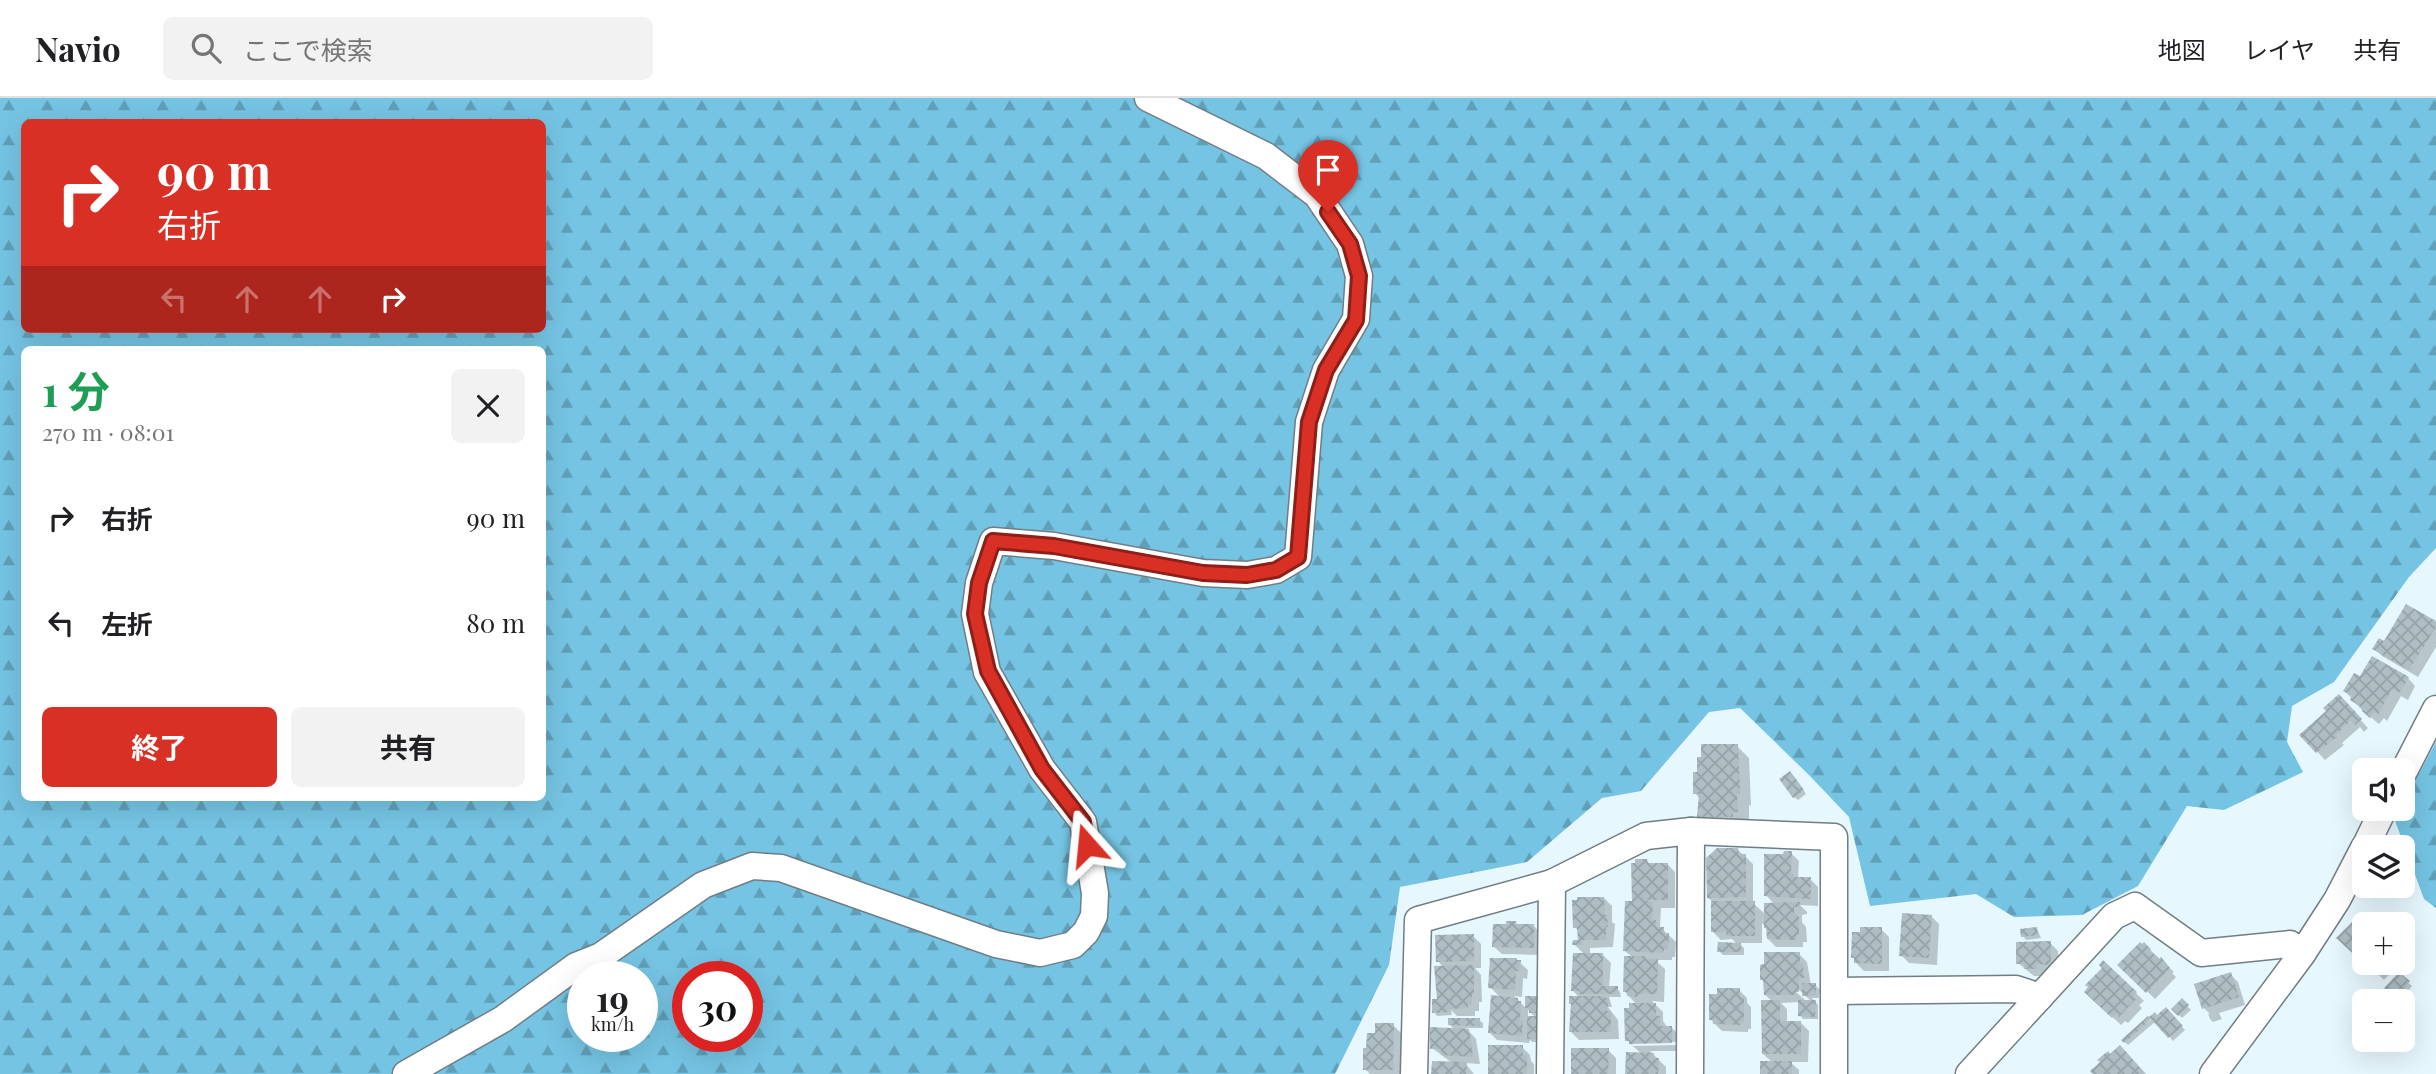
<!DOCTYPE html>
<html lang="ja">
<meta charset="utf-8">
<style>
:root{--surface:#fff;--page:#f2f2f2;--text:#202124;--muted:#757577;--line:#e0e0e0;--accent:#d93025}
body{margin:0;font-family:"Playfair Display","Noto Sans JP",serif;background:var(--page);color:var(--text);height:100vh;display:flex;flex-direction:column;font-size:26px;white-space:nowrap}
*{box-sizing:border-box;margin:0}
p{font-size:23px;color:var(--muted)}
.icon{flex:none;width:38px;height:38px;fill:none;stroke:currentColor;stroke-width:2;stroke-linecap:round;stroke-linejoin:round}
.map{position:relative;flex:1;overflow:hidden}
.sheet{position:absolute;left:21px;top:248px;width:525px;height:455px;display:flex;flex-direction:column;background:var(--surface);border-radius:10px;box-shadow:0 7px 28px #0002}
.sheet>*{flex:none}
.top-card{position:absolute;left:21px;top:21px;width:525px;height:214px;border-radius:10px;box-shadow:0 7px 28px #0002;background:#d93025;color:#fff;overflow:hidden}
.tools{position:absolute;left:2352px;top:660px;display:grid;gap:14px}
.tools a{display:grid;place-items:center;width:63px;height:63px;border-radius:10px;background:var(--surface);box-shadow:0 7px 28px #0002;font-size:35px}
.speed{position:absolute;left:567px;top:863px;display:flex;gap:14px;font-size:35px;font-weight:700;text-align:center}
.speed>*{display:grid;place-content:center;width:91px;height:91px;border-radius:50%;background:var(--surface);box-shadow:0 7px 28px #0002;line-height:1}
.speed small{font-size:18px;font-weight:400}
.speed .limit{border:10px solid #d22;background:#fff;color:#111}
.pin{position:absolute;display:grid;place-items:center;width:60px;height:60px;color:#fff;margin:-72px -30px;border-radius:50% 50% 50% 0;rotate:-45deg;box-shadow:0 0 7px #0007}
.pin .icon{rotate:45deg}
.me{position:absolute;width:77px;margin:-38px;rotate:342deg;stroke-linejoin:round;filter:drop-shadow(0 0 5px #0008)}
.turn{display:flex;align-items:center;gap:24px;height:147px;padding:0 21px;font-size:32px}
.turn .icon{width:91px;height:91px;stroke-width:2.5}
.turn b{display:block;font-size:49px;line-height:60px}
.lanes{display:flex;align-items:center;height:66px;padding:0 21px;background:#0003;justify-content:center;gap:35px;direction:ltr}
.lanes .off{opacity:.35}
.round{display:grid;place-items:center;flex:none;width:74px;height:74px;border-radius:10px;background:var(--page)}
.overview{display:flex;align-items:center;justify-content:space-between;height:119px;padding:0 21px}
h1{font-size:42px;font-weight:700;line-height:52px;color:#1e9e55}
.cta{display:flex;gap:14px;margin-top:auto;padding:14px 21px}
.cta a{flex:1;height:80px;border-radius:10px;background:var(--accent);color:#fff;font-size:28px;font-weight:700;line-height:80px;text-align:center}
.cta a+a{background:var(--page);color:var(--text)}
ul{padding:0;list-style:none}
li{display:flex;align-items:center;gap:21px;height:105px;padding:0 21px}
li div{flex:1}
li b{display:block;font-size:26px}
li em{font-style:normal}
header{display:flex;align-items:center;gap:42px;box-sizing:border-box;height:98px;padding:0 35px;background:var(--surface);border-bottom:2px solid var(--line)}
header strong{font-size:33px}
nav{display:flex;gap:38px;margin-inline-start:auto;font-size:24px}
.search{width:490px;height:63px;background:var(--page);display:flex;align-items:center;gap:18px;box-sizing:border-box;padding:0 24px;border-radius:10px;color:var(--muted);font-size:26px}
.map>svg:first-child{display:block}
</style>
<header>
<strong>Navio</strong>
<div class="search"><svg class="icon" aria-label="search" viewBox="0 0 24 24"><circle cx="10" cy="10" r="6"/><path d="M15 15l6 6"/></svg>ここで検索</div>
<nav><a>地図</a><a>レイヤ</a><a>共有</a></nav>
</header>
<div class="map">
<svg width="2436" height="976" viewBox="0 0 2436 976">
<defs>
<pattern id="forest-firs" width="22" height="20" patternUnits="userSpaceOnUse" patternTransform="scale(1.75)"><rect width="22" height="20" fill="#75c4e3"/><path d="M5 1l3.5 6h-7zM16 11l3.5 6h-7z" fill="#609fb8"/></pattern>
<pattern id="building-cross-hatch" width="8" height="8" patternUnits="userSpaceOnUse" patternTransform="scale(1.75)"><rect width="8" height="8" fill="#aebec4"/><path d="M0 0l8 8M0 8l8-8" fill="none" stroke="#96a3a9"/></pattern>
</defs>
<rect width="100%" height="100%" fill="#e7f7fe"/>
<!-- forest -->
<g fill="url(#forest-firs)" fill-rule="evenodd">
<path d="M 0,0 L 2436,0 L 2436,450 L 2409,479 L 2334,584 L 2292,608 L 2287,644 L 2303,674 L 2224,712 L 2187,708 L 2138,788 L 2082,817 L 2014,819 L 1976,796 L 1870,808 L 1849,719 L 1809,677 L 1740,610 L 1709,614 L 1641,693 L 1602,700 L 1527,764 L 1400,789 L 1389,867 L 1335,976 L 0,976 ZM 24,24 L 542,24 L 542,231 L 24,231 ZM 24,252 L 542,252 L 542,700 L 24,700 ZM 583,878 L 642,878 L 642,938 L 583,938 ZM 688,878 L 747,878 L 747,938 L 688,938 Z"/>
<polygon points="2436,644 2436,810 2424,801 2394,720 2400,711 2403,710 2403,705"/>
</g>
<!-- shadow -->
<g fill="#0003" fill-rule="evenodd">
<polygon points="2436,525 2436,549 2418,579 2382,558 2374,550"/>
<polygon points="2408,580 2415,588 2408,602 2401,598 2387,623 2384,620 2379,626 2360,610 2345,593"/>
<polygon points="2346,606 2368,630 2364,634 2360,629 2342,645 2344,647 2325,662 2302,637"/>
<polygon points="1737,648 1749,660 1751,708 1749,707 1749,726 1710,731 1698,719 1700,701 1695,695"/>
<polygon points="1794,678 1806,696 1798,702 1794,699"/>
<polygon points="1738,752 1753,766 1753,805 1765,816 1775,807 1766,797 1785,758 1791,755 1799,763 1798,780 1810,781 1818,789 1818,808 1800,807 1807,814 1807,816 1802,817 1802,824 1806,829 1807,844 1803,844 1803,849 1776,849 1768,841 1768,832 1762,825 1762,845 1739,845 1744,850 1744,857 1723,857 1719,853 1737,846 1732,841 1721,842 1713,834 1713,804 1708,800"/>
<polygon points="1647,763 1650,766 1667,766 1675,774 1675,810 1661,810 1660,829 1676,844 1675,859 1672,859 1672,862 1655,862 1665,871 1664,904 1652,903 1663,914 1663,923 1667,929 1671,929 1679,937 1679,944 1632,944 1632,948 1679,947 1679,953 1650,953 1666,969 1666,976 1627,976 1642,956 1635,950 1627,942 1637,907 1625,894 1632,859 1625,853 1633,805"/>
<polygon points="1604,800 1612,808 1612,824 1615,826 1613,849 1590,850 1590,857 1603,857 1611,865 1609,890 1617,890 1620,894 1621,899 1609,899 1612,909 1608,909 1618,922 1619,941 1579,942 1571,934 1580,900 1572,892 1585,857 1574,846 1579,844 1579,834 1575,829"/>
<polygon points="1931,818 1939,826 1937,867 1909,865 1901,857"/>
<polygon points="1516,825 1519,828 1534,828 1541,836 1541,857 1502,856 1494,849 1507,828"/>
<polygon points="1881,831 1889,839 1889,873 1864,873 1856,865"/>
<polygon points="2037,831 2041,840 2026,842 2023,838"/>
<polygon points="1473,838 1481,846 1481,870 1475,870 1481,877 1482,904 1479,904 1479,913 1475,913 1475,918 1457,918 1451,912 1452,917 1437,918 1434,914 1444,870 1438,863"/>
<polygon points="2050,845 2058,853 2058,874 2044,874 2044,878 2034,878 2018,865"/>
<polygon points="2144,846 2174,874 2172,875 2176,879 2155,901 2120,867"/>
<path d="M 1799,856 L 1807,864 L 1811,887 L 1815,887 L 1819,891 L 1819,900 L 1812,900 L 1818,907 L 1818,921 L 1803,921 L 1800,917 L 1800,904 L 1781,905 L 1787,911 L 1787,925 L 1801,925 L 1809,933 L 1808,964 L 1790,964 L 1799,972 L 1799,976 L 1815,976 L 1762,976 L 1772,964 L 1763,956 L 1772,903 L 1765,897 L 1765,885 L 1762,882 ZM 1797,890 L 1811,903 L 1806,903 L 1795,893 Z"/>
<polygon points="1519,864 1528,872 1527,881 1523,880 1522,899 1514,898 1526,910 1526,900 1536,900 1539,904 1539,918 1534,918 1528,912 1528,920 1535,920 1539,924 1539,944 1532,944 1530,942 1529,945 1497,942 1489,934 1501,900 1490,889"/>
<polygon points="2104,864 2144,903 2139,907 2142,910 2128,925 2125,923 2121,927 2086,894 2104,870"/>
<polygon points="2365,864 2395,864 2398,868 2384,882"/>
<polygon points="2230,876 2238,884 2245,907 2219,915 2222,921 2213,924 2210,921 2208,916 2210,916 2204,910"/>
<polygon points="2399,876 2412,888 2400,903 2387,890"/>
<polygon points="1739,892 1747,900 1747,905 1751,909 1751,931 1748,931 1748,934 1722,933 1711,922"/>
<polygon points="2182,902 2191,912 2182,920 2173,911"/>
<polygon points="2166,911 2185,932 2173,943 2156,923 2128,947 2123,942"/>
<polygon points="1479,922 1483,925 1483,930 1466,930 1476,941 1480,966 1465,965 1474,976 1433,976 1452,965 1432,950 1455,932 1450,927"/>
<polygon points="1393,927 1401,935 1401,976 1370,976 1365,971 1376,937"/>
<polygon points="1522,949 1530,957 1531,963 1534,966 1534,976 1489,976"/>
<polygon points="1608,952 1616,960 1616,976 1573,976"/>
</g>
<!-- building -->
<g fill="url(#building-cross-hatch)">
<polygon points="2406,506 2436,523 2436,529 2409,572 2372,551 2379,540 2384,543"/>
<polygon points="2372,558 2409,579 2399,595 2392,591 2378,617 2375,613 2370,620 2362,613 2363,610 2350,602 2352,598 2343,593 2354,575 2360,578"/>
<polygon points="2339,596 2362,621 2355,627 2351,622 2336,637 2337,639 2316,655 2299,637 2326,613 2323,610"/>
<polygon points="1701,646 1738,646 1740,696 1737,696 1738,714 1733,714 1733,719 1697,719 1699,696 1693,696 1693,674 1697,674 1697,659 1701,659"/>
<polygon points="1790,673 1804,692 1793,700 1779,681"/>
<polygon points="1717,750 1738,750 1739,756 1746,756 1746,799 1707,800 1706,760"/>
<polygon points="1784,753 1792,753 1791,776 1794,776 1794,779 1811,779 1811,801 1764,798 1764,756 1783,756"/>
<polygon points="1635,761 1647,761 1648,765 1668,765 1668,802 1643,802 1653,804 1652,822 1656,822 1656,829 1664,829 1664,835 1669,835 1668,851 1664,851 1664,855 1623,853 1625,803 1632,803 1631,765 1635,765"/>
<polygon points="1577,799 1604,799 1605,817 1607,817 1608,829 1606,829 1606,842 1582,842 1583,847 1572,847 1573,842 1578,842 1577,830 1573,830 1572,802 1577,802"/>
<polygon points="1711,803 1755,803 1755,838 1726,838 1726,834 1711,834"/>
<polygon points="1800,804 1799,809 1794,809 1794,816 1799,819 1799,837 1796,837 1796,842 1767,841 1766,830 1764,830 1764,805"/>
<polygon points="1902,815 1932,817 1929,860 1899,858"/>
<polygon points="1506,823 1516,823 1516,826 1534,826 1534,850 1492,849 1493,826 1506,826"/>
<polygon points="2353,823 2364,834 2364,864 2386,864 2375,876 2336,840"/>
<polygon points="1860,829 1882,829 1882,866 1854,865 1854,860 1851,860 1852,834 1860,834"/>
<polygon points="2037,829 2038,837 2021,839 2020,831"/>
<polygon points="1474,836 1474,863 1436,864 1435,837"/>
<polygon points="2051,843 2051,867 2037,866 2037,871 2024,871 2024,866 2016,866 2016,844"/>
<polygon points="1718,844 1741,845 1741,854 1717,854"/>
<polygon points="2140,844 2142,846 2144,844 2151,851 2150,853 2159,861 2161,859 2170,870 2146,895 2117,867"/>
<polygon points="1764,854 1800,854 1800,866 1803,866 1804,880 1799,880 1799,894 1795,894 1795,897 1764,897 1763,882 1760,882 1760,867 1764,866"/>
<polygon points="1573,855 1603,855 1603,887 1596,888 1618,888 1618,896 1580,896 1580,893 1571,893"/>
<polygon points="1624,858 1645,858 1646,861 1658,861 1657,896 1638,896 1638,899 1627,898 1627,894 1623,894"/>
<polygon points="1490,860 1517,860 1517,862 1521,862 1520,873 1516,873 1515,892 1488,890"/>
<polygon points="2103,862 2137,894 2133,898 2136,901 2119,919 2116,916 2112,920 2084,894 2088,889 2085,887 2102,870 2099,867"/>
<polygon points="1474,867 1474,896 1472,896 1472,906 1468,906 1468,910 1450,911 1450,914 1432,915 1432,901 1437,901 1434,868"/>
<polygon points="2231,874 2239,899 2202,911 2194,886"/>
<polygon points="2399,874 2410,883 2395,901 2384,890"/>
<polygon points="1802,885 1816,885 1816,897 1802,898"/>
<polygon points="1717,890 1740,890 1740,899 1744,899 1744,924 1741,924 1741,927 1713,926 1713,922 1709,922 1709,896 1717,896"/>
<polygon points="1491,897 1518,900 1518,903 1521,903 1520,922 1523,922 1522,938 1488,935"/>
<polygon points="1525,898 1537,898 1536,915 1529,915 1529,910 1525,910"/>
<polygon points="1569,898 1605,898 1605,900 1609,900 1607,913 1611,913 1611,934 1569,934 1571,906 1569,906"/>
<polygon points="2182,900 2189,907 2178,918 2171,911"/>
<polygon points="1761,902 1780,902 1780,923 1801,923 1801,956 1762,956"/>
<polygon points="1798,902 1816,902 1815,919 1798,918"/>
<polygon points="1629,905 1656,905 1656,918 1660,918 1660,928 1672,928 1672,945 1629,946 1629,943 1625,943 1624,910 1629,910"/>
<polygon points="2166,909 2183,928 2168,940 2151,921 2124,945 2121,942 2148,918 2149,919 2155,914 2157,917"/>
<rect x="1527" y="918" width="9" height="23"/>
<polygon points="1448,920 1480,920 1480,928 1448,927"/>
<polygon points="1375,925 1394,925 1393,972 1363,972 1363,950 1366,950 1367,935 1375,935"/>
<polygon points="1430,929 1469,931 1473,959 1441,957 1441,951 1430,951"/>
<polygon points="1488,947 1523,947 1523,957 1527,957 1527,976 1488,976"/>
<polygon points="2120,947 2146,976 2093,976 2090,973 2100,964 2097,962 2108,953 2110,956"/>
<polygon points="1571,950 1609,950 1608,976 1571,976"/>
<polygon points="1626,954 1654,955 1654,960 1659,960 1658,976 1625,976"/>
<polygon points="1432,963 1467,964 1466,976 1431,976"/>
<rect x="1760" y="963" width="32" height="13"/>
</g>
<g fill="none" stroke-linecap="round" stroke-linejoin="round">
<defs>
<g id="minor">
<polyline points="2403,675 2436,611"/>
<polyline points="2365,749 2384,710"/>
<polyline points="1834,893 2016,891 2040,899"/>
<polyline points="406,976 503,921 576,868 601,858 703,787 752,768 781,770 996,846 1040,855 1073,847 1086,834 1094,818 1095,795 1083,724 1042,671 987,574 975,516 979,485 993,443 1054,448 1203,475 1247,477 1276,472 1298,459 1309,324 1326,272 1356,221 1359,178 1350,146 1317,97 1266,58 1148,0"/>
<polyline points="1414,976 1418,822 1552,785 1646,738 1691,733 1834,739 1834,976"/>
<polyline points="1550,976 1552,785"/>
<polyline points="1690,976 1691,733"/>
<polyline points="1969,976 2114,818 2135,808 2201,855 2290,846 2302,856"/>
<polyline points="2213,976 2302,856 2337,802 2364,750"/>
</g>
</defs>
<!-- minor casing -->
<use href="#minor" stroke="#707e84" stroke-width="29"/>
<!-- minor -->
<use href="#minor" stroke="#fff" stroke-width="26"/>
</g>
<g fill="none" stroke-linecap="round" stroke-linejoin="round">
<defs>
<polyline id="route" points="1087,747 1083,724 1042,671 988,573 975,516 979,485 993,443 1054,448 1203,475 1247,477 1276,472 1298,459 1309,324 1326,272 1356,222 1359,178 1350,146 1328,114"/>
</defs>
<!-- route casing -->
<use href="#route" stroke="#8d1f18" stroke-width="18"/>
<!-- route -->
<use href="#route" stroke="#d93025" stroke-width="12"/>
</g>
</svg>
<div class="tools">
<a><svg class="icon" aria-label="sound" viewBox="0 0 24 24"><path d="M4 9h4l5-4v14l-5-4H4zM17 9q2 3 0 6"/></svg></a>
<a><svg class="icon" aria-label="layers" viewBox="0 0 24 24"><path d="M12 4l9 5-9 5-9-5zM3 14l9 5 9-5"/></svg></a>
<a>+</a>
<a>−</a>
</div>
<div class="speed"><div>19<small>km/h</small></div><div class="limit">30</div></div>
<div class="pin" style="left:1328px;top:114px;background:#d93025"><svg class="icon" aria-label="arrive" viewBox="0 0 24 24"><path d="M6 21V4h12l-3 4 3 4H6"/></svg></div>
<svg class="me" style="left:1087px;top:747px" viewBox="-20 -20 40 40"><path d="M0-17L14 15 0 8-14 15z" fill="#d93025" stroke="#fff" stroke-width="4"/></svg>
<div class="top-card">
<div class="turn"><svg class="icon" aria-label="right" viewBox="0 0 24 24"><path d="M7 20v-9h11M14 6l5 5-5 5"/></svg><div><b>90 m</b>右折</div></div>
<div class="lanes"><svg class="icon off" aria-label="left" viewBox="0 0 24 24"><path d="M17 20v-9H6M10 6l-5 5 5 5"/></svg><svg class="icon off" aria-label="ahead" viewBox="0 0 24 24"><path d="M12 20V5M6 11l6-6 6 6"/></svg><svg class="icon off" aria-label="ahead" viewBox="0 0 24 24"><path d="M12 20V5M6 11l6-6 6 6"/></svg><svg class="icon" aria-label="right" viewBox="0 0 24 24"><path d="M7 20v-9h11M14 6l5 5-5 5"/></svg></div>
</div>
<section class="sheet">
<div class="overview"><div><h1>1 分</h1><p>270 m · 08:01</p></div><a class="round"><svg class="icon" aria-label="close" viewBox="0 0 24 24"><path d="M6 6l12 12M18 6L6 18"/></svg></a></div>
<ul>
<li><svg class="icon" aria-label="right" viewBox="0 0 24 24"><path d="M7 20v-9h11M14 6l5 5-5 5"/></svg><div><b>右折</b></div><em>90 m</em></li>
<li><svg class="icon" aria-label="left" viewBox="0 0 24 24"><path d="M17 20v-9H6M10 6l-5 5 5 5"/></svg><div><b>左折</b></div><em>80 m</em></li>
</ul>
<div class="cta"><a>終了</a><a>共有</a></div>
</section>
</div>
